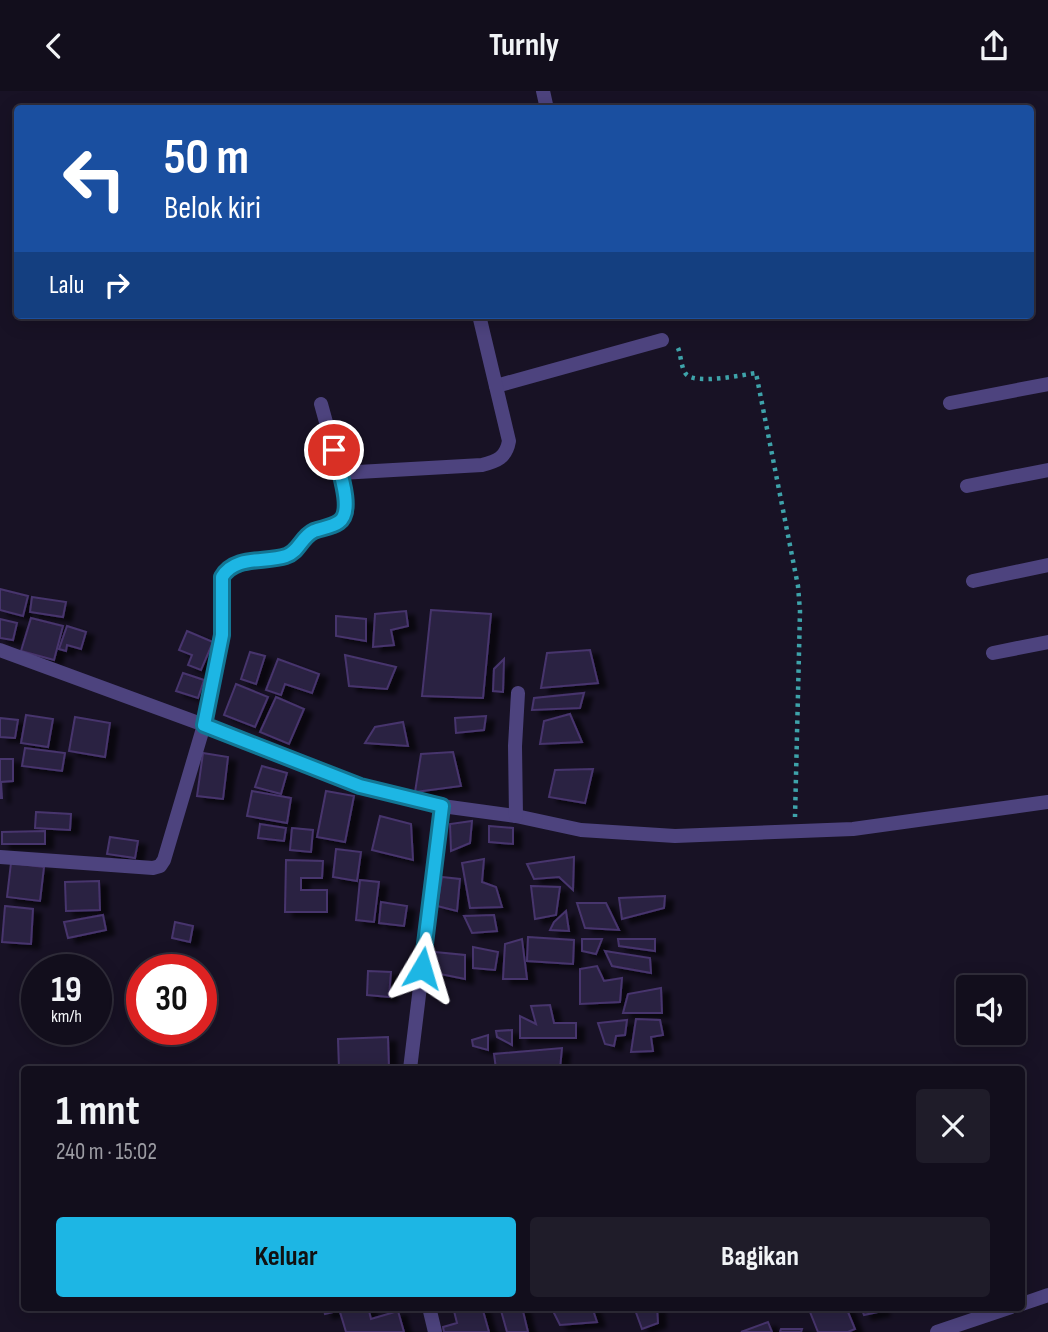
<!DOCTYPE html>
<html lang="id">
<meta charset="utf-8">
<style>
:root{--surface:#120e1c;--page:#1f1c29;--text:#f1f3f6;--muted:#9c9ca3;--line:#312e3b;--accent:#1db6e4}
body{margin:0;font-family:"Sofia Sans Condensed",sans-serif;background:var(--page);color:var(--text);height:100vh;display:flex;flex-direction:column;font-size:26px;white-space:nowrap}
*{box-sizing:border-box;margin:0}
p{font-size:23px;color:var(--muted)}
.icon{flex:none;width:38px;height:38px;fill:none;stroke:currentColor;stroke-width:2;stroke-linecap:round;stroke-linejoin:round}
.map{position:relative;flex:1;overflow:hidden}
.side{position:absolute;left:21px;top:975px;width:1004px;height:245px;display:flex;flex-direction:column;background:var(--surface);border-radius:7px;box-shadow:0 4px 18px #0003,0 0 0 2px var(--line)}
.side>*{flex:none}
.banner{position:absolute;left:14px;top:14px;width:1020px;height:214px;border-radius:7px;box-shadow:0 4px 18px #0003,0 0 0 2px var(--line);background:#1a4fa0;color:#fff;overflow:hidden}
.tools{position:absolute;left:956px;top:884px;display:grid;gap:14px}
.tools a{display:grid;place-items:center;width:70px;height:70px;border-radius:7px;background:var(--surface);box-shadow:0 4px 18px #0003,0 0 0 2px var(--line);font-size:35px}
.speed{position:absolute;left:21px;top:863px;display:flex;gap:14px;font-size:35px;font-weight:700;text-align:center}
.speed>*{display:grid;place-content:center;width:91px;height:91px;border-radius:50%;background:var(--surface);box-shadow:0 4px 18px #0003,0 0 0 2px var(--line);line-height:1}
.speed small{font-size:18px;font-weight:400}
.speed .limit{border:10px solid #d22;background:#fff;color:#111}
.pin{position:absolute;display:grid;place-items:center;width:60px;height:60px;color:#fff;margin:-30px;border:4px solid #fff;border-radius:50%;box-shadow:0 2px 7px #0007}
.me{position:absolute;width:77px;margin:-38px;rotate:7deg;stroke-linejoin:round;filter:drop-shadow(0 0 5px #0008)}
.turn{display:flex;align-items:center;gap:24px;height:147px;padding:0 35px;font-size:32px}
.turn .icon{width:91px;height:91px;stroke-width:2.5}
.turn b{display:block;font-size:49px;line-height:60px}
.then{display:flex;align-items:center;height:66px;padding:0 35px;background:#0003;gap:14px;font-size:26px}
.round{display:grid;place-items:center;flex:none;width:74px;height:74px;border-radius:7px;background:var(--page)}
.overview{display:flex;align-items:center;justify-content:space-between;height:119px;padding:0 35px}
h1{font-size:42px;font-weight:700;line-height:52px}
.primary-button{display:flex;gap:14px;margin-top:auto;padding:14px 35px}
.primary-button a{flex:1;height:80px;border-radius:7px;background:var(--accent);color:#111;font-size:28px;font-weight:700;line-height:80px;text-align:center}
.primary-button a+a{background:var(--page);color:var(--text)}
header{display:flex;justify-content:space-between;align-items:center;height:91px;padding:0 35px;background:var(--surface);font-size:32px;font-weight:700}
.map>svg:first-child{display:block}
</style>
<header><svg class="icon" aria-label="back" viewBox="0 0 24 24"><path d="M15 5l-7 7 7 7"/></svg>Turnly<svg class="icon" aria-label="share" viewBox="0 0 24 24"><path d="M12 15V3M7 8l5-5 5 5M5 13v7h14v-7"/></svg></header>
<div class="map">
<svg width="1048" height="1241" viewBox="0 0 1048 1241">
<defs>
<filter id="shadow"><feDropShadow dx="8" dy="4.5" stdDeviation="2" flood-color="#0009"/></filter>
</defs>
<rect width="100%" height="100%" fill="#181225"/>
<!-- building -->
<g fill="#2c2043" stroke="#47356d" stroke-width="2" filter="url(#shadow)">
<polygon points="0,498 28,505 23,525 0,519"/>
<polygon points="32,506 66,511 63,526 30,521"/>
<polygon points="431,519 491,523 483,607 422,605"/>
<polygon points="406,520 408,535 391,539 394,554 373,556 375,523"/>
<polygon points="336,525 366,528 366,550 336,545"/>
<polygon points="31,527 63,535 54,569 21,560"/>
<polygon points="0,528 17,532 13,549 0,547"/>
<polygon points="67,535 86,541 81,558 67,554 66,560 59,558"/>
<polygon points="187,540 213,551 201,579 188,574 192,564 179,559"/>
<polygon points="590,559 598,592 541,597 547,562"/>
<polygon points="250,561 265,565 256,593 241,588"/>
<polygon points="345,564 396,576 387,598 349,595"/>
<polygon points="278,568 319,583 312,602 285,593 281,604 266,599"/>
<polygon points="504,568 503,601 493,600 494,578"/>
<polygon points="183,582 204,589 198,607 176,600"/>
<polygon points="236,593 268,606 255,636 224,624"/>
<polygon points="584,602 580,617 532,619 534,607"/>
<polygon points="276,606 304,618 289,653 260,641"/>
<polygon points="570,623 582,651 540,653 544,630"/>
<polygon points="26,624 53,628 48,656 21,652"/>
<polygon points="486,625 484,639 456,642 455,627"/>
<polygon points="75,626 110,632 105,666 69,660"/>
<polygon points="0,627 18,629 15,647 0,646"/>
<polygon points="403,631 408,655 365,652 375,636"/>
<polygon points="25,657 65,662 62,680 22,675"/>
<polygon points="453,661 461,695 415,701 421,663"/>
<polygon points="203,662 228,666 223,708 197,705"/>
<polygon points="0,668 13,668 13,690 1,691 2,707 0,707"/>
<polygon points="262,675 287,682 281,703 255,696"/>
<polygon points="593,678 585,712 549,706 555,679"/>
<polygon points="252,700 291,707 287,732 247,725"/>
<polygon points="326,700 354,705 345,751 317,746"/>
<polygon points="36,721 71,723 70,739 35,737"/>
<polygon points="380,725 411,733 413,769 372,759"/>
<polygon points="472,730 470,752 451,760 450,733"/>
<polygon points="260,733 286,737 284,750 258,747"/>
<polygon points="489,735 513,737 513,753 489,751"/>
<polygon points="292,737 313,739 311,761 290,759"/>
<polygon points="45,740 45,753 2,753 2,741"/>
<polygon points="110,746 138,750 135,767 107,763"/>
<polygon points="336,758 361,761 357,790 333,786"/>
<polygon points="574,766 573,799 559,786 534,788 527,773"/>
<polygon points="484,768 482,791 496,796 502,816 470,817 462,772"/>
<polygon points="286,769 323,770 322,787 301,787 301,799 327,799 327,821 285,821"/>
<polygon points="11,772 44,776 40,810 7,806"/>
<polygon points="442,786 460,788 457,820 437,815"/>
<polygon points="360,789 379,791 374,831 356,829"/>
<polygon points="99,790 100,819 66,820 65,791"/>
<polygon points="531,795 560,796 556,824 535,828"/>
<polygon points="665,805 664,817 622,828 619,807"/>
<polygon points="381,811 407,815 404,835 379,832"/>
<polygon points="577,812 606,812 619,839 585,837"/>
<polygon points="5,815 33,818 31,853 2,851"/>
<polygon points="566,820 569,840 550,839 554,831"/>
<polygon points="103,824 106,839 68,847 64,831"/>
<polygon points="494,824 497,840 472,842 464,825"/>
<polygon points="175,831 193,835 190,851 172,847"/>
<polygon points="528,846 574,849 573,873 527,870"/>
<polygon points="522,848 527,888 503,888 505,853"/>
<polygon points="582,848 602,848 596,863 582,860"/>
<polygon points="618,848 655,848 655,860 619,855"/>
<polygon points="473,856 498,861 495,879 473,877"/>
<polygon points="605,860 650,867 651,882 612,875"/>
<polygon points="435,861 465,864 465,888 435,882"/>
<polygon points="597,875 604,890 622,887 620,911 580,913 580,878"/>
<polygon points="368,880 391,881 389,906 367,904"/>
<polygon points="661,897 662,922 623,922 628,903"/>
<polygon points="550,914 554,932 576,932 576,947 520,947 520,925 536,933 531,915"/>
<polygon points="636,928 660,929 663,944 651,946 653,960 631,961"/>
<polygon points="627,929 625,944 616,945 614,955 605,953 598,932"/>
<polygon points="512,939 512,954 497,946 496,940"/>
<polygon points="488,944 488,959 473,955 472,949"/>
<polygon points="388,946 389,978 339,978 338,948"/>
<polygon points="562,957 560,978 496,978 494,963"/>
<polygon points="323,1216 348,1216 349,1217 325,1223"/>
<polygon points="357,1216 368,1216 371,1228 398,1220 404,1241 346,1241 340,1221"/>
<polygon points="468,1216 482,1216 489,1241 444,1241 443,1236 457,1232 454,1220"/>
<polygon points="500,1216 522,1216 528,1241 507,1241"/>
<polygon points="563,1216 592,1216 597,1231 560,1234 553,1220"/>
<polygon points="634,1216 657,1216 658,1232 642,1238"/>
<polygon points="826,1216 846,1216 855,1238 848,1241 818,1241 810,1221"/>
<polygon points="861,1216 880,1216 882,1220 864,1224"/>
<polygon points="768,1231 772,1241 741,1241"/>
<polygon points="781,1238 802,1238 801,1241 780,1241"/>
</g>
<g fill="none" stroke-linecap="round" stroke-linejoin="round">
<!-- path -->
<path stroke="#3ea3aa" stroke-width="4.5" stroke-dasharray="3.5 5" stroke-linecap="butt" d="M 678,257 C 681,264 681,277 686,283 C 695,294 742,284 756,282 L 798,495 L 800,520 L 795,726"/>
<!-- street -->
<g stroke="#4d437e" stroke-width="14">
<polyline points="543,0 547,18"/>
<polyline points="496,295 662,249"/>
<polyline points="950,312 1048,293"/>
<path d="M 340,382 L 482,374 C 497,370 506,367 509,350 L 479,224"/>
<polyline points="967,395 1048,379"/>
<polyline points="973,490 1048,474"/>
<polyline points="0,559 204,634 360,695 442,715 516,725 581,739 675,745 853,738 1048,711"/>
<polyline points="993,562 1048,551"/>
<polyline points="516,725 515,655 518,602"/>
<path d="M 0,766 L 153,777 L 160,775 L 164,769 L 204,634 L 222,544 L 222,486 C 236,464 265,472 287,464 C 298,460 300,448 310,442 C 324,434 339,436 347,420 L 340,382 L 321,313"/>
<polyline points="410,978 442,715"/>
<polyline points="1022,1213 1048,1204"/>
<polyline points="429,1216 435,1241"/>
<polyline points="937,1241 1011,1216"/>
</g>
</g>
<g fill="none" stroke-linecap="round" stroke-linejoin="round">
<defs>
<path id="route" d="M 334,359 C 338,376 355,420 339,431 C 332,436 322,437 314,440 C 301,446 299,461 286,465 C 265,472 235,464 222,486 L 222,544 L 204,634 L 360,695 L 442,715 L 422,877"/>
</defs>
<!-- route casing -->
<use href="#route" stroke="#137694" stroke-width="18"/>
<!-- route -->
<use href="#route" stroke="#1db6e4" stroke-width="12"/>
</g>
</svg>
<div class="tools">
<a><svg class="icon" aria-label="sound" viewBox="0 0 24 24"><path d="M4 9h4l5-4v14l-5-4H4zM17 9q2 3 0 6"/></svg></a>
</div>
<div class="speed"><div>19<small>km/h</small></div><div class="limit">30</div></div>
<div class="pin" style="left:334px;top:359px;background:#d93025"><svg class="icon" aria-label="arrive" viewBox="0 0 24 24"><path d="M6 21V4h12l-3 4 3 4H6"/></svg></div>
<svg class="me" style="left:422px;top:877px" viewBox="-20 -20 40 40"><path d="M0-17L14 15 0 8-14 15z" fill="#1db6e4" stroke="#fff" stroke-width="4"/></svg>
<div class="banner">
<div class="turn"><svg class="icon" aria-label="left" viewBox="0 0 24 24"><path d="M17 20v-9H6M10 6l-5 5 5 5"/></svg><div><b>50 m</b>Belok kiri</div></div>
<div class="then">Lalu<svg class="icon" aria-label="right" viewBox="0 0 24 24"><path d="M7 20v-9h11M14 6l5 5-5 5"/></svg></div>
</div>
<section class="side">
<div class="overview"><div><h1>1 mnt</h1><p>240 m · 15:02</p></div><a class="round"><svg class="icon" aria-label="close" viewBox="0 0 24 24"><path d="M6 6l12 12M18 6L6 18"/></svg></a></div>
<div class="primary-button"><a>Keluar</a><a>Bagikan</a></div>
</section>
</div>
